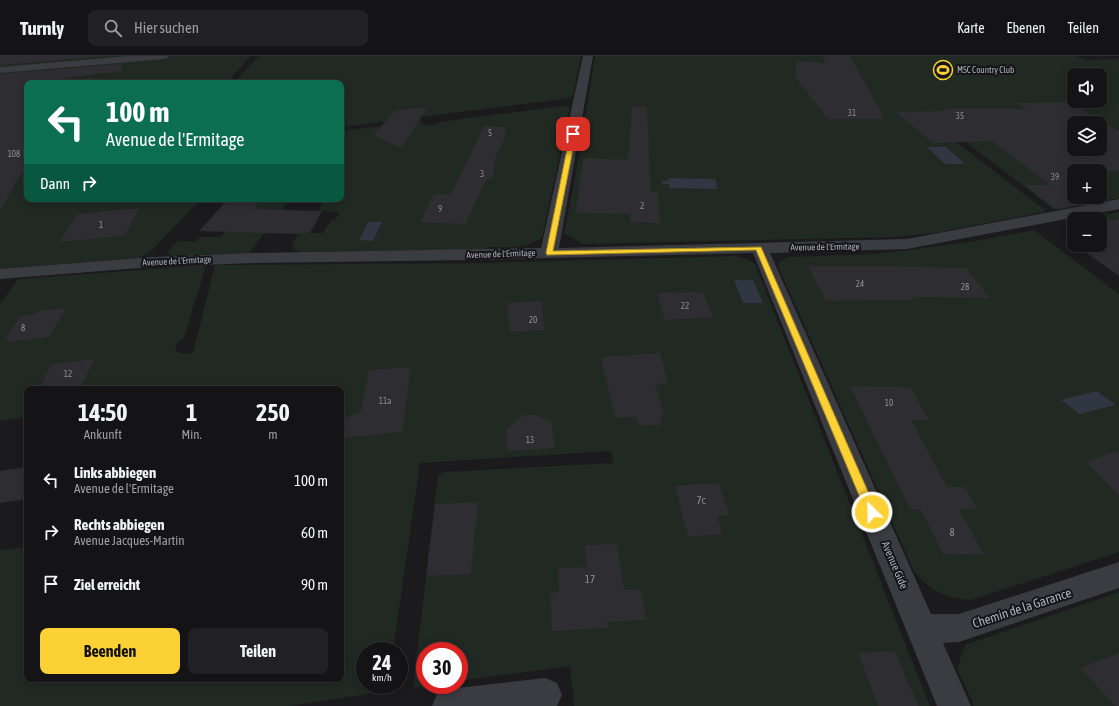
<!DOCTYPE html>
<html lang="de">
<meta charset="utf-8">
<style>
:root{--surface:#141416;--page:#212123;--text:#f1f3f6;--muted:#9d9ea1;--line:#333335;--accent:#fbd135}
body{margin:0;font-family:"Asap Condensed",sans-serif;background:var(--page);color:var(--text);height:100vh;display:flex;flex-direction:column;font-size:15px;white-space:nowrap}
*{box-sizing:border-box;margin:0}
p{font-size:13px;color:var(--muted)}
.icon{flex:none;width:22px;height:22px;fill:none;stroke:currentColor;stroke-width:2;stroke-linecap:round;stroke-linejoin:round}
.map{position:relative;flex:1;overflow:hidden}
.details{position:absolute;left:24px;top:330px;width:320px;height:296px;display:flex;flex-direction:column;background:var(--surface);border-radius:8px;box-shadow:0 2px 10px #0003,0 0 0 1px var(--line)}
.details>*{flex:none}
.top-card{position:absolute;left:24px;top:24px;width:320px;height:122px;border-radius:8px;box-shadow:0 2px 10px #0003,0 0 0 1px var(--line);background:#0b6e4f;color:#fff;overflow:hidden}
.buttons{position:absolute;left:1067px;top:12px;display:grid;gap:8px}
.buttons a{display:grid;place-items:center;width:40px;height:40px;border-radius:8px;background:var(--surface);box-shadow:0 2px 10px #0003,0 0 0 1px var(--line);font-size:20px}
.speed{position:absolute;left:356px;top:586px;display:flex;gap:8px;font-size:20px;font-weight:700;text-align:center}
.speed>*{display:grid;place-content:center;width:52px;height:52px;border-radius:50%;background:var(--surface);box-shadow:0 2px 10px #0003,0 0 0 1px var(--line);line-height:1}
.speed small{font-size:10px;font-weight:400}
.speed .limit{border:6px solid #d22;background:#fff;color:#111}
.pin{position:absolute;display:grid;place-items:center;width:34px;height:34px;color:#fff;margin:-17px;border-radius:8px;box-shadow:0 2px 6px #0006}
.me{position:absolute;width:44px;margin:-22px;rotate:337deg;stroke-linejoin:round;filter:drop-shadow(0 0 3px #0008)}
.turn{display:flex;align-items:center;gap:14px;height:84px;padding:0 16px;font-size:18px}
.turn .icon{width:52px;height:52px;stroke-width:2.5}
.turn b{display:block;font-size:28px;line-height:34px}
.then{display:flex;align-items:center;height:38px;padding:0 16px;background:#0003;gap:8px;font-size:15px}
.eta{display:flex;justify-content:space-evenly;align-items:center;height:68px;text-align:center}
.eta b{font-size:24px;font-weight:700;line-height:28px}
.cta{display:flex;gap:8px;margin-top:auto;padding:8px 16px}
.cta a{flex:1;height:46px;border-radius:8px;background:var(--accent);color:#111;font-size:16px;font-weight:700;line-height:46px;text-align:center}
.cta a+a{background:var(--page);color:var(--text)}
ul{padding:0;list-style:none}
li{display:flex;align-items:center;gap:12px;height:52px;padding:0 16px}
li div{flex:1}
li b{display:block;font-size:15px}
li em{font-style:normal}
header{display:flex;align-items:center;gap:24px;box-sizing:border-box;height:56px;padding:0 20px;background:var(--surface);border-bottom:1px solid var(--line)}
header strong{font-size:19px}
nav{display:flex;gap:22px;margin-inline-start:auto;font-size:14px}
.search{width:280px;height:36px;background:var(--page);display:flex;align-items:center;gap:10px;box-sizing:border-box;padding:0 14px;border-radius:8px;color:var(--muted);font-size:15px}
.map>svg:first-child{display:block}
</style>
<header>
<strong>Turnly</strong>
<div class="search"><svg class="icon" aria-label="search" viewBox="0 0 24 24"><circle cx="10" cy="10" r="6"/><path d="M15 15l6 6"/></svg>Hier suchen</div>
<nav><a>Karte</a><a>Ebenen</a><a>Teilen</a></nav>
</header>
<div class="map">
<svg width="1119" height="650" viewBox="0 0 1119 650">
<rect width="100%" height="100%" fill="#1b1a1d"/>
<!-- green -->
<g fill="#202922" fill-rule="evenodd">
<polygon points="0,0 154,0 0,12"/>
<polygon points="174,0 251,0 226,27 27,27 0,43 0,14"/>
<polygon points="259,0 581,0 573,40 564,43 341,71 341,27 236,27 236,24"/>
<path d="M 595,0 L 1076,0 L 1086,4 L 1119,3 L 1119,142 L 1058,154 L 1052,152 L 964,85 L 956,86 L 1045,154 L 1044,156 L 935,177 L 896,181 L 583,188 L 564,177 L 577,112 ZM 1074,19 L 1100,19 L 1100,45 L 1074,45 ZM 1074,67 L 1100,67 L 1100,93 L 1074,93 ZM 1074,115 L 1100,115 L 1100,141 L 1074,141 Z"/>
<path d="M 563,50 L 570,51 L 542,181 C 526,194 507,191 488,191 L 483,194 L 300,196 L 293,193 L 292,188 L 299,177 L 323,177 L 331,164 L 335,164 L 340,156 L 318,155 L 326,143 L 341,143 L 341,75 L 422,65 L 423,68 L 432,70 L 442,66 L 460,63 Z"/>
<polygon points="27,106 27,143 201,143 150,196 138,202 0,213 0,111"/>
<polygon points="263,143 290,143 249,197 171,200 167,196 178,185 195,186 200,181 220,181 225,176 235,176"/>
<polygon points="1119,156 1119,198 1100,188 1100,163 1086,163"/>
<path d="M 1034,174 L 1119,238 L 1119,496 L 971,544 C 946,542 930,535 914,515 L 777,208 L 788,201 L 875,198 L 970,186 Z"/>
<path d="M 735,200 L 746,203 L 755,208 L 930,650 L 574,650 L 570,610 L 459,625 L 459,595 L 425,595 L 425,629 L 435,629 L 413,632 L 438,420 L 443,416 L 613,407 L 611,395 L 420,407 L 393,595 L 365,595 L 365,629 L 388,629 L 387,635 L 290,650 L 0,650 L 0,494 L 27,491 L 27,623 L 341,623 L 341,333 L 27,333 L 27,361 L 0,365 L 0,248 L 18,223 L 206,209 L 184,282 L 177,287 L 175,294 C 181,299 186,298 193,297 L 215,209 L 479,207 Z"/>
<polygon points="1119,536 1119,650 974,650 957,612 965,589"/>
</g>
<!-- water -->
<g fill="#2f3742">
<polygon points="927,91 946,91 965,108 945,108"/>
<polygon points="668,122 715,123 718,133 669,132 669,128 662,128 662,125 668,125"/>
<polygon points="368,166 382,166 373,185 359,184"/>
<polygon points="734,224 753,224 763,247 743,247"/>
<polygon points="1097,335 1116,349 1080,358 1061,344"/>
</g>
<!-- building -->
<g fill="#2e2d31" fill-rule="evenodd">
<polygon points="0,0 111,0 0,9"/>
<polygon points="822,0 850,0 885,63 828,63 796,22 796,5 825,7"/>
<polygon points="122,8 122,15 27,27 27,107 0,155 0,18"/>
<path d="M 1068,46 L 1119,75 L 1119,115 L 1074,115 L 1074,150 L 1055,153 L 1025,129 L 1050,129 L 992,85 L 933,87 L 896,56 L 942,55 L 946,53 L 1027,53 L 1016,47 ZM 1074,67 L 1100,67 L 1100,93 L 1074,93 Z"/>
<polygon points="428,51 401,92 374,79 394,55"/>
<polygon points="632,51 647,51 651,136 658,136 660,167 630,166 630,158 576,157 583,102 628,104"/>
<polygon points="484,70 507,71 504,77 507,78 496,100 492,123 487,123 465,168 420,166 434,138 451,138"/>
<polygon points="228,143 263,143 254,153 322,155 310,177 299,177 298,178 199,175"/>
<polygon points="140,152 124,180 59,186 78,158"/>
<polygon points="1119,163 1119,220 1075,189 1100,189 1100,167"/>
<polygon points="808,210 891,210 966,212 990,242 912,241 914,244 826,245"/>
<polygon points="697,236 704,238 713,261 665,264 657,237"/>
<polygon points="542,245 544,274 510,276 507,247"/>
<polygon points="66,252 49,281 7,286 9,283 5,283 20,260 36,258 38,255"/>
<polygon points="660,297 668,327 655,328 664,359 660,359 662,369 639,370 636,361 615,362 601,301"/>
<polygon points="95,303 79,333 38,333 52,308"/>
<polygon points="411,311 402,376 341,382 341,364 361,355 369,314"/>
<polygon points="850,330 910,331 929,364 911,364 947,431 965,431 977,453 959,453 984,499 943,498 921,454 910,453"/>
<polygon points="523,359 536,359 552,367 555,392 507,395 506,373 508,372"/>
<polygon points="1119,395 1119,440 1086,405"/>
<polygon points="27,411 27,443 0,447 0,415"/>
<polygon points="719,427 729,459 717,460 723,478 688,481 675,430"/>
<polygon points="478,446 471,518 426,520 435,448"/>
<polygon points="617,488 624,534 641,533 646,564 607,566 608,572 552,575 550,537 559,536 558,512 587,511 585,489"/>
<polygon points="895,595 908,626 919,650 878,650 858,597"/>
<polygon points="1119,597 1119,650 1115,650 1080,612"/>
</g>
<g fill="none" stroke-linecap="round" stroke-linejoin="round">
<!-- minor -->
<g fill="#3b3b42" fill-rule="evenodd">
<polygon points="129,0 170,0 165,3 0,17 0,11"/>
<polygon points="583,0 593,0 559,192 907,183 1119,143 1119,153 907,193 770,197 931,558 959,558 1119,506 1119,532 959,586 943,587 971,650 937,650 753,197 471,204 253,207 152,211 0,223 0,213 152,201 253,197 541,192"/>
<polygon points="545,622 557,627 562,639 557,650 432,650 437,638 449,633"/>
</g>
</g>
<!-- route -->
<polygon fill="#fbd135" stroke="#a38822" points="573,76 576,78 553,195 761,191 877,456 876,459 872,460 868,459 866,456 756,194 547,199 546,197 570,78"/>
<!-- icons -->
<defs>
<symbol id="stadium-ring" viewBox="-11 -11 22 22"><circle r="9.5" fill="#161518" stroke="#fbd135" stroke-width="1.5"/><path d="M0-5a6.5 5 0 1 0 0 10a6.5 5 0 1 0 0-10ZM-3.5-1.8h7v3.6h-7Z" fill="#fbd135"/></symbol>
</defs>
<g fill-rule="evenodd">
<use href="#stadium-ring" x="932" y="3" width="22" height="22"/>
</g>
<g text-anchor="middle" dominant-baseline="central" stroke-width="4" stroke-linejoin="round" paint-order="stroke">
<!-- far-poi labels -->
<g font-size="9" fill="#acafbd" stroke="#161518" text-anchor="start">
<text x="957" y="14">MSC Country Club</text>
</g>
<!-- number labels -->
<g font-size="9" fill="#8c8e99">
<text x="852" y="57">31</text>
<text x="960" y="60">35</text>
<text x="490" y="77">5</text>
<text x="14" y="98">108</text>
<text x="482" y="118">3</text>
<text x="1055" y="121">39</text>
<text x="642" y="150">2</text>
<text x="440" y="153">9</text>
<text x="101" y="169">1</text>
<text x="860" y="228">24</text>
<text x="965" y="231">28</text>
<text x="685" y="250">22</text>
<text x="533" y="264">20</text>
<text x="23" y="272">8</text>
<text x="68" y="318">12</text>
<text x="385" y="345">11a</text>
<text x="889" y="347">10</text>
<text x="530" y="384">13</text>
</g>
<!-- far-street labels -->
<g font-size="9" fill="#acafbd" stroke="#161518">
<text transform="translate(825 191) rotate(-1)">Avenue de l'Ermitage</text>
<text transform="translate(501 198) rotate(-2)">Avenue de l'Ermitage</text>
<text transform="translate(177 205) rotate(-3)">Avenue de l'Ermitage</text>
</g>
<!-- near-number labels -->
<g font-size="11" fill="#8c8e99">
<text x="701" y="444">7c</text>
<text x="952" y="476">8</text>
<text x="590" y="523">17</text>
</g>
<!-- street labels -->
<g font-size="11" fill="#acafbd" stroke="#161518">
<text transform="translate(895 509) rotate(67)">Avenue Gide</text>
</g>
<!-- near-street labels -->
<g font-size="13" fill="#acafbd" stroke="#161518">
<text transform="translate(1022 552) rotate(-18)">Chemin de la Garance</text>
</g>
</g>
</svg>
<div class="buttons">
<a><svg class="icon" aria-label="sound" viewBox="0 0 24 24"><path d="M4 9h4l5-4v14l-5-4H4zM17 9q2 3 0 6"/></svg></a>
<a><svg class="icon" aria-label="layers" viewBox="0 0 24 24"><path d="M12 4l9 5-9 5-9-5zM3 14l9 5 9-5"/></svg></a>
<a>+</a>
<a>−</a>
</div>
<div class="speed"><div>24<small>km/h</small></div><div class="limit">30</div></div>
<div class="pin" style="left:573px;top:78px;background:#d93025"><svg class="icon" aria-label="arrive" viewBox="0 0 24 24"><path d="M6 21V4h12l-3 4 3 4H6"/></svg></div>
<svg class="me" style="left:872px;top:456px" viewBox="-20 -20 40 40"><circle r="17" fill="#fbd135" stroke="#fff" stroke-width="3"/><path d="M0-11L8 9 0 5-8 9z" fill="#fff"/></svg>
<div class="top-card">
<div class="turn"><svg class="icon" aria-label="left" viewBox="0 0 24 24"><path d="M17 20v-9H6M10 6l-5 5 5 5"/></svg><div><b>100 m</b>Avenue de l'Ermitage</div></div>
<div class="then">Dann<svg class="icon" aria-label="right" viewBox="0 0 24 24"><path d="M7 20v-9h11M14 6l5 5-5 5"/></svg></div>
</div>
<section class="details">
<div class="eta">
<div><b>14:50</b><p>Ankunft</p></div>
<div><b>1</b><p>Min.</p></div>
<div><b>250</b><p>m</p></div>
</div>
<ul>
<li><svg class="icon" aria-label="left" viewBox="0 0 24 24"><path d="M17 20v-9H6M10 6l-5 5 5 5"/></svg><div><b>Links abbiegen</b><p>Avenue de l'Ermitage</p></div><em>100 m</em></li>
<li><svg class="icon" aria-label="right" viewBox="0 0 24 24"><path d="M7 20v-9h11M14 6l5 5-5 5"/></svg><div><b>Rechts abbiegen</b><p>Avenue Jacques-Martin</p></div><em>60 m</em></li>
<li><svg class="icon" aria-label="arrive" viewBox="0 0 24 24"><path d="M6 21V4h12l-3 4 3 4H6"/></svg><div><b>Ziel erreicht</b></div><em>90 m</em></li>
</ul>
<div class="cta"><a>Beenden</a><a>Teilen</a></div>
</section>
</div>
